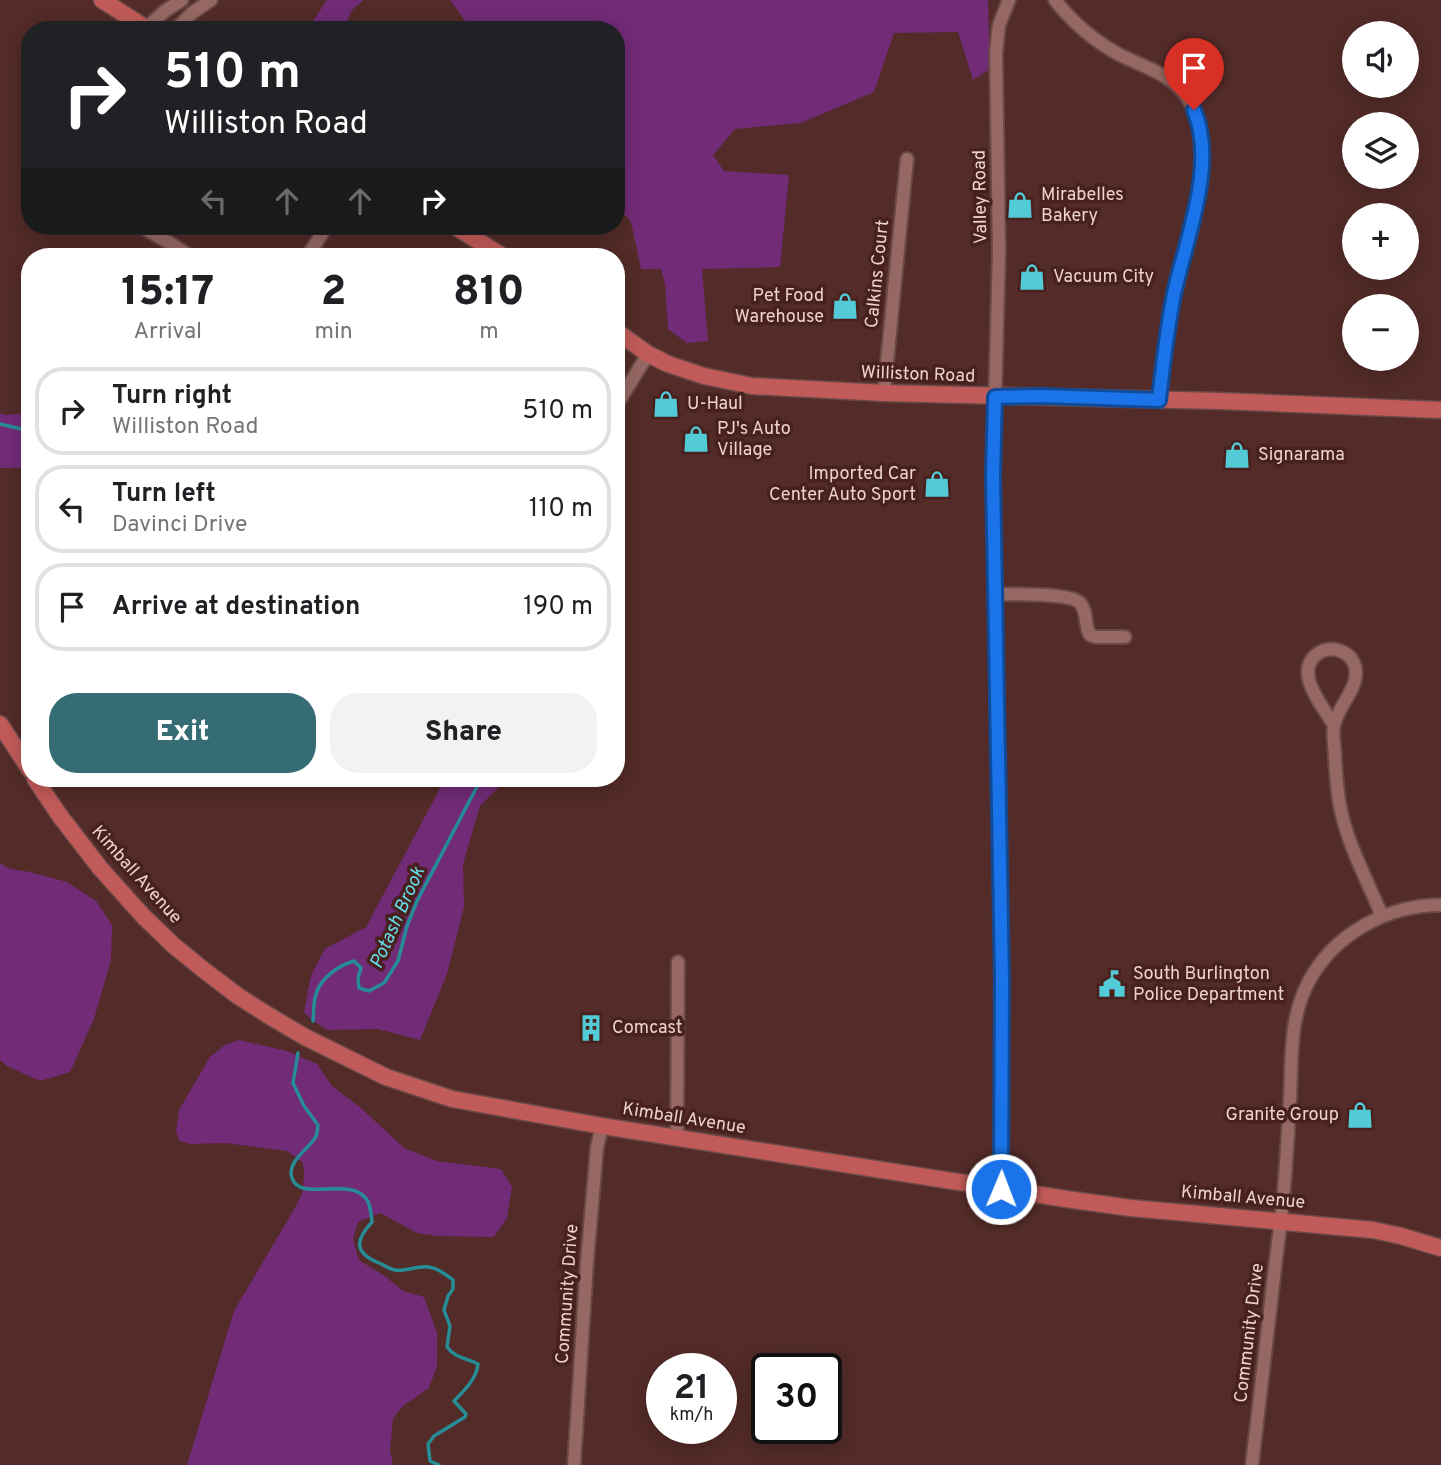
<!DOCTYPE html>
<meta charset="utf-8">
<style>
:root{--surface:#fff;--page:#f2f2f2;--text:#202124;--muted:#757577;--line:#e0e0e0;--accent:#366d75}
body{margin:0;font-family:Overpass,sans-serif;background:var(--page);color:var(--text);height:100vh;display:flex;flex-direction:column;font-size:26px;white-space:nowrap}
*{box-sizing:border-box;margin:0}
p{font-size:23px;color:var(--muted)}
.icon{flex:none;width:38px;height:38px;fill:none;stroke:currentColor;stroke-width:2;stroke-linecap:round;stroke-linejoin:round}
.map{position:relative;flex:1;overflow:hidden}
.details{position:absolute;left:21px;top:248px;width:604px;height:539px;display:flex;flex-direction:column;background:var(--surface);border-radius:28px;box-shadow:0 4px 18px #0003}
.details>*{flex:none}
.banner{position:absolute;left:21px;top:21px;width:604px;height:214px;border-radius:28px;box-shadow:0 4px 18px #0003;background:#202124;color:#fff;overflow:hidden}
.fabs{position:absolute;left:1342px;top:21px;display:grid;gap:14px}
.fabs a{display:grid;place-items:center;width:77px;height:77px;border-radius:50%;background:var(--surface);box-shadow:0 4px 18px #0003;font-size:35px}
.speed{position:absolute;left:646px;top:1353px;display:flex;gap:14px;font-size:35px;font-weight:700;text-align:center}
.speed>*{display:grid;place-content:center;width:91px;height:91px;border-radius:50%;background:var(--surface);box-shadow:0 4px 18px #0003;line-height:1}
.speed small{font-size:18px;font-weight:400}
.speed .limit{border:4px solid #111;border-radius:10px;background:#fff;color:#111}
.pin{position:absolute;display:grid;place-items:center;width:60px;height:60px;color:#fff;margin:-72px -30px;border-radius:50% 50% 50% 0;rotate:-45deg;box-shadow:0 0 7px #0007}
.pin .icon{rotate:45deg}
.me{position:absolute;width:77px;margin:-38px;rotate:1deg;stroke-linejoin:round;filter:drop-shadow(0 0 5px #0008)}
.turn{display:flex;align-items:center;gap:24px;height:147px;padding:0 28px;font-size:32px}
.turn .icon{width:91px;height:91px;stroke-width:2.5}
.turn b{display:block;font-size:49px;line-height:60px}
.lanes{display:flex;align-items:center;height:66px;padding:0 28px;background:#0003;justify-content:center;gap:35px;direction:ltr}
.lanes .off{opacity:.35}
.eta{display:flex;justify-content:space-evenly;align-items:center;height:119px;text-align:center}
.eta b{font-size:42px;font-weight:800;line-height:49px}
.button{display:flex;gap:14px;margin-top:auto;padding:14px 28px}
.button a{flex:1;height:80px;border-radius:28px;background:var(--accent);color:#fff;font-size:28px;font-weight:800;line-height:80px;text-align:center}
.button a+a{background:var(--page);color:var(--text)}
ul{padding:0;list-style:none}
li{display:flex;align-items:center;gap:21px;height:88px;margin:0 14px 10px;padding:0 14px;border:4px solid var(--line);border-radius:28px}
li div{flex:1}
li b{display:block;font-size:26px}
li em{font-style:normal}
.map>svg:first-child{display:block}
</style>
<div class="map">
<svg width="1441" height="1465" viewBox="0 0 1441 1465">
<rect width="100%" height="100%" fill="#532b28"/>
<!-- green -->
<g fill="#712b77">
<polygon points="327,0 364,0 352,10 343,30 307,30"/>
<polygon points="450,0 988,0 990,69 973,80 958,32 894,33 874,92 801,123 735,129 713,155 724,171 789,175 780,267 702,269 708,341 687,343 668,329 665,284 661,269 641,269 631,222 616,204 616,30 472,30"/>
<polygon points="0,413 4,415 30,413 30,468 0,468"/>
<polygon points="445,779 507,779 480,806 463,864 464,907 447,974 420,1040 378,1029 328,1030 313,1021 304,1012 311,975 325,949 366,927"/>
<polygon points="0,863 10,869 30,872 67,882 96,901 112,925 111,960 94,1019 70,1072 40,1081 7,1066 0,1060"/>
<polygon points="239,1040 287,1051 317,1064 332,1086 361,1108 404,1148 437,1161 501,1169 512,1187 507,1218 494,1237 438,1236 417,1233 380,1213 358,1222 353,1239 359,1260 386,1277 403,1291 424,1297 437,1333 437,1366 429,1388 403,1406 393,1418 390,1450 393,1465 187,1465 234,1311 296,1206 303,1191 304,1170 302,1162 287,1151 226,1143 191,1144 179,1141 176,1131 179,1110 210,1057 225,1045"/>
</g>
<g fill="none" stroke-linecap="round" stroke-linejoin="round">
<!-- stream -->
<g stroke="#268d97" stroke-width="3.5">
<polyline points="0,424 30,431"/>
<path d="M 313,1021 C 314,1014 313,1006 315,998 C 318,980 337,966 354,961 L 361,968 L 358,978 L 359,988 L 369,991 L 384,983 L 398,961 L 407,926 L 417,901 L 481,779"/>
<path d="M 298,1053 L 293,1083 L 304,1106 L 318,1125 C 317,1129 318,1133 316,1136 C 310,1149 286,1161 292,1178 C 300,1203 351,1175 367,1200 C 371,1206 371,1215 372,1222 C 355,1240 354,1253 379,1263 C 384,1265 390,1269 395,1270 C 406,1272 418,1265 429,1267 C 439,1269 445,1274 453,1280 L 453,1289 L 448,1296 L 444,1310 L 450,1326 L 447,1347 C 455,1358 467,1358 478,1364 C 477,1378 464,1391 454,1401 L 466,1414 L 465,1417 L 434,1436 L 428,1444 L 430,1461 L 439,1465"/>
</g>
<defs>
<g id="minor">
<path d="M 1055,0 C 1073,23 1094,41 1120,55 C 1140,65 1164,72 1180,89 C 1227,139 1187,236 1174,294 C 1167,329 1163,364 1159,400"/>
<polyline points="146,28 165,11 182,0"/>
<polyline points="175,30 192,13 211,0"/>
<polyline points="140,226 170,243 191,257"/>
<polyline points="307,257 327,226"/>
<polyline points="884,393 907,159"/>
<polyline points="616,406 648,354"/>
<path d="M 996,594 C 1012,595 1069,592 1080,603 C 1088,612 1084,625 1090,635 L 1096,637 L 1125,637"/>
<path d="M 1334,725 C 1323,707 1294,673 1316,655 C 1329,644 1350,650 1355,666 C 1361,687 1337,706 1334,726 C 1332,735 1335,748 1335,758 C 1336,776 1337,794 1341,811 C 1349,847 1368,882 1382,916"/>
<polyline points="677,1138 678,962"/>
<polyline points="1001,1189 1002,978 993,476 999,251 996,53 999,25 1009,0"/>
<polyline points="574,1465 587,1262 597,1147 602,1126"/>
<path d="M 1252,1465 C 1259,1405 1266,1345 1273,1285 C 1276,1257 1280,1229 1283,1201 C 1286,1167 1288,1134 1290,1100 C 1292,1059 1289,1018 1309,981 C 1335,933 1388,905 1441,905"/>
</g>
<g id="major">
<polyline points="102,0 149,30"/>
<polyline points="454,226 504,257"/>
<polyline points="616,331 648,354 668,364 704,376 752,386 884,393 1220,401 1441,410"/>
<polyline points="0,724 30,770"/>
<polyline points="35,779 60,816 100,868 143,916 173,945 205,971 238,996 271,1017 305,1037 386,1077 452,1099 602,1126 1066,1199 1131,1208 1373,1230 1401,1236 1441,1248"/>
</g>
</defs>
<!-- minor casing -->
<use href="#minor" stroke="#6a4846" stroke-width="16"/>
<!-- major casing -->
<use href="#major" stroke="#6a4846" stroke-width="19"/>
<!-- minor -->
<use href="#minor" stroke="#966864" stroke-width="12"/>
<!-- major -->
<use href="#major" stroke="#c15b59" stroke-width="16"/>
</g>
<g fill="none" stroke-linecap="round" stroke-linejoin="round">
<defs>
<path id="route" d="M 1001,1189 L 1002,978 L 993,476 L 995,397 L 1042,396 L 1159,400 C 1163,364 1167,329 1174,294 C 1186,238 1217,165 1194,110"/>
</defs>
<!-- route casing -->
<use href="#route" stroke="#114b97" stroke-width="18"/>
<!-- route -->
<use href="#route" stroke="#1a73e8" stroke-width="12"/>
</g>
<!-- icons -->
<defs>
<symbol id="shop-bare" viewBox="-9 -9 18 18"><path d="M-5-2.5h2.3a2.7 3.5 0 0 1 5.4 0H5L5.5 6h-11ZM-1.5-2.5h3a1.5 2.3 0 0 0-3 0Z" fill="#52cbd7" stroke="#48211f" stroke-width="2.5" paint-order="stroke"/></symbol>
<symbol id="civic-bare" viewBox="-9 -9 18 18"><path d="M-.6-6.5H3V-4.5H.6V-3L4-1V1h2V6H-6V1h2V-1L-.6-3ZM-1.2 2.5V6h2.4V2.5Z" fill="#52cbd7" stroke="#48211f" stroke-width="2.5" paint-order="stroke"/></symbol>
<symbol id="building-bare" viewBox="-9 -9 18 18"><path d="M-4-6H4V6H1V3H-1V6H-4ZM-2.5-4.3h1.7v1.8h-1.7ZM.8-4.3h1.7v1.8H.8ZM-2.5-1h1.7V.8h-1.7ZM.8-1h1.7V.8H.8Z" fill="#52cbd7" stroke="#48211f" stroke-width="2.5" paint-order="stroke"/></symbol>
</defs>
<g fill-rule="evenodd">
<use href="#shop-bare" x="1001" y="186" width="38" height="38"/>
<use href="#shop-bare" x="1013" y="258" width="38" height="38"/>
<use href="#shop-bare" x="826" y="287" width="38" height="38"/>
<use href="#shop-bare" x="647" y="385" width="38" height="38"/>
<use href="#shop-bare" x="677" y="420" width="38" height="38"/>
<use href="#shop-bare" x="1218" y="436" width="38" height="38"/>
<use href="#shop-bare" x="918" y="465" width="38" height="38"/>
<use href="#civic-bare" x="1093" y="965" width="38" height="38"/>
<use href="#building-bare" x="572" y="1009" width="38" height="38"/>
<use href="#shop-bare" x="1341" y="1096" width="38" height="38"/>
</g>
<g text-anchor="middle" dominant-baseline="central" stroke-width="7" stroke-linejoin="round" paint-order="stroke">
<!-- poi labels -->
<g font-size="18" fill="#edd2d0" stroke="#48211f" text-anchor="start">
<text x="1041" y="195">Mirabelles<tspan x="1041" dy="21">Bakery</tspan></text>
<text x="1053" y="277">Vacuum City</text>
<text x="824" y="296" text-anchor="end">Pet Food<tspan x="824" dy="21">Warehouse</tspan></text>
<text x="687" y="404">U-Haul</text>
<text x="717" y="429">PJ's Auto<tspan x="717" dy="21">Village</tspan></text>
<text x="1258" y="455">Signarama</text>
<text x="916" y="474" text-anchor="end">Imported Car<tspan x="916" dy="21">Center Auto Sport</tspan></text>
<text x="1133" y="974">South Burlington<tspan x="1133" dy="21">Police Department</tspan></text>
<text x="612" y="1028">Comcast</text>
<text x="1339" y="1115" text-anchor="end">Granite Group</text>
</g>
<!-- street labels -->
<g font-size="18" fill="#edd2d0" stroke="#48211f">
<text transform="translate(981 197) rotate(-91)">Valley Road</text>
<text transform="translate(878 274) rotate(-84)">Calkins Court</text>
<text transform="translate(918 375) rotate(2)">Williston Road</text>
<text transform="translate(136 875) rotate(48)">Kimball Avenue</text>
<text transform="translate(684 1119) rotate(9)">Kimball Avenue</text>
<text transform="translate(1243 1198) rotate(5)">Kimball Avenue</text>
<text transform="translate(568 1294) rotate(-86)">Community Drive</text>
<text transform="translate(1250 1333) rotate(-83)">Community Drive</text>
</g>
<!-- water labels -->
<g font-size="19" font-style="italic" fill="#66dfeb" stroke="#48211f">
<text transform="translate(398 918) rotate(-66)">Potash Brook</text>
</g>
</g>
</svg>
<div class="fabs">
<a><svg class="icon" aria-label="sound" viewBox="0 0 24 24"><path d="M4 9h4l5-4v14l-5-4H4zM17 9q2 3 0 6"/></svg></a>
<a><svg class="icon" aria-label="layers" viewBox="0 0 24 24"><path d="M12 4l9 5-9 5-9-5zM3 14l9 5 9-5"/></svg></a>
<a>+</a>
<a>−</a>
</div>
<div class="speed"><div>21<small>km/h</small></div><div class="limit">30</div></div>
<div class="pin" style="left:1194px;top:110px;background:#d93025"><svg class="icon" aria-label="arrive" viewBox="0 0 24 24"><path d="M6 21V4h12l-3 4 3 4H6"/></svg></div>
<svg class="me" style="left:1001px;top:1189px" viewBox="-20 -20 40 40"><circle r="17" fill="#1a73e8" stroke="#fff" stroke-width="3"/><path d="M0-11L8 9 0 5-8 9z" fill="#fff"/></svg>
<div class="banner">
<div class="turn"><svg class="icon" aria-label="right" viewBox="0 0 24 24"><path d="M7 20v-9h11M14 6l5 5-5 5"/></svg><div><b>510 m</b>Williston Road</div></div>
<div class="lanes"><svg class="icon off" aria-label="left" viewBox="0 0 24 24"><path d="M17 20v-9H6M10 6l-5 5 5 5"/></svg><svg class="icon off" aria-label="ahead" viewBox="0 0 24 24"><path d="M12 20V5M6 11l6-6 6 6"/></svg><svg class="icon off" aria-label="ahead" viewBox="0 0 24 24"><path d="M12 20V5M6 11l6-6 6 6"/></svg><svg class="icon" aria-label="right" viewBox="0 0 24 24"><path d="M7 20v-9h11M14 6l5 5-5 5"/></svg></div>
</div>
<section class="details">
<div class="eta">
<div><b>15:17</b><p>Arrival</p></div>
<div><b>2</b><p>min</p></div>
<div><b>810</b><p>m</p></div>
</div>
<ul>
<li><svg class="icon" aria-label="right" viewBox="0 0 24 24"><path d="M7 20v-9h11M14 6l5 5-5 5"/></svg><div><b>Turn right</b><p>Williston Road</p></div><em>510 m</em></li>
<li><svg class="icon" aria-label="left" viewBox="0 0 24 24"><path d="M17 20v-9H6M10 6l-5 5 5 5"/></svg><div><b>Turn left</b><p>Davinci Drive</p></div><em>110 m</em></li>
<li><svg class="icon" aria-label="arrive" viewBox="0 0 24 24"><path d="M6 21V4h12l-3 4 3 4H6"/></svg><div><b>Arrive at destination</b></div><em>190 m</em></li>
</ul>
<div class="button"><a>Exit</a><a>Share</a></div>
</section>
</div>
